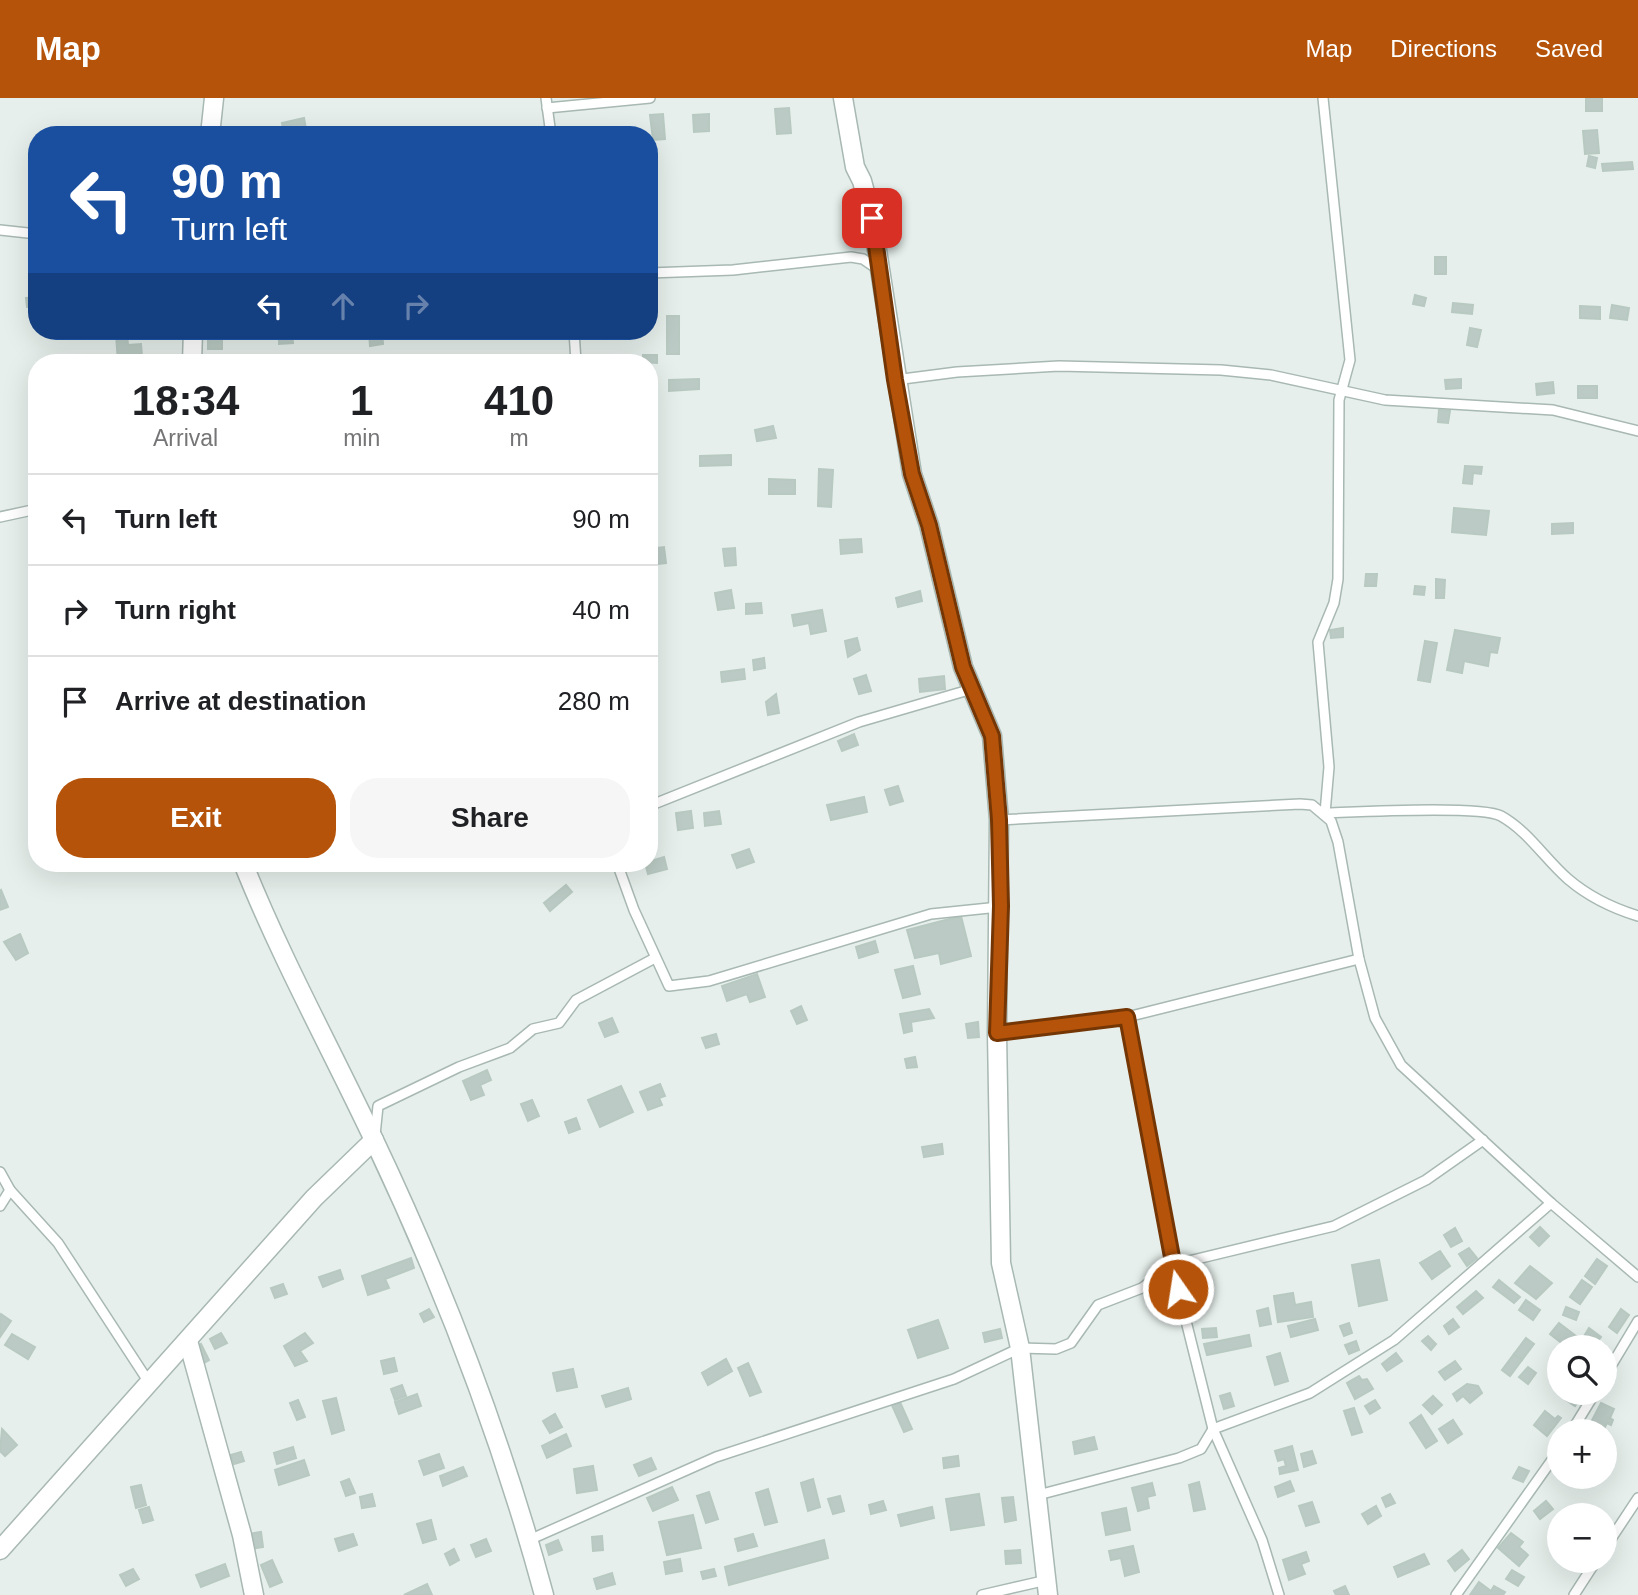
<!DOCTYPE html>
<meta charset="utf-8">
<style>
:root{--surface:#fff;--page:#f6f6f6;--text:#202124;--muted:#757577;--line:#e0e0e0;--accent:#b45309}
body{margin:0;font-family:Arial,sans-serif;background:var(--page);color:var(--text);height:100vh;display:flex;flex-direction:column;font-size:26px;white-space:nowrap}
*{box-sizing:border-box;margin:0}
p{font-size:23px;color:var(--muted)}
.icon{flex:none;width:38px;height:38px;fill:none;stroke:currentColor;stroke-width:2;stroke-linecap:round;stroke-linejoin:round}
.map{position:relative;flex:1;overflow:hidden}
.sheet{position:absolute;left:28px;top:256px;width:630px;height:518px;display:flex;flex-direction:column;background:var(--surface);border-radius:28px;box-shadow:0 7px 28px #0002}
.sheet>*{flex:none}
.hud{position:absolute;left:28px;top:28px;width:630px;height:214px;border-radius:28px;box-shadow:0 7px 28px #0002;background:#1a4fa0;color:#fff;overflow:hidden}
.buttons{position:absolute;left:1547px;top:1237px;display:grid;gap:14px}
.buttons a{display:grid;place-items:center;width:70px;height:70px;border-radius:50%;background:var(--surface);box-shadow:0 7px 28px #0002;font-size:35px}
.pin{position:absolute;display:grid;place-items:center;width:60px;height:60px;color:#fff;margin:-30px;border-radius:14px;box-shadow:0 4px 10px #0006}
.me{position:absolute;width:77px;margin:-38px;rotate:347deg;stroke-linejoin:round;filter:drop-shadow(0 0 5px #0008)}
.turn{display:flex;align-items:center;gap:24px;height:147px;padding:0 28px;font-size:32px}
.turn .icon{width:91px;height:91px;stroke-width:2.5}
.turn b{display:block;font-size:49px;line-height:60px}
.lanes{display:flex;align-items:center;height:66px;padding:0 28px;background:#0003;justify-content:center;gap:35px;direction:ltr}
.lanes .off{opacity:.35}
.eta{display:flex;justify-content:space-evenly;align-items:center;height:119px;text-align:center}
.eta b{font-size:42px;font-weight:700;line-height:49px}
.primary-button{display:flex;gap:14px;margin-top:auto;padding:14px 28px}
.primary-button a{flex:1;height:80px;border-radius:28px;background:var(--accent);color:#fff;font-size:28px;font-weight:700;line-height:80px;text-align:center}
.primary-button a+a{background:var(--page);color:var(--text)}
ul{padding:0;list-style:none}
li{display:flex;align-items:center;gap:21px;height:91px;padding:0 28px;border-top:2px solid var(--line)}
li div{flex:1}
li b{display:block;font-size:26px}
li em{font-style:normal}
header{display:flex;align-items:center;gap:42px;box-sizing:border-box;height:98px;padding:0 35px;background:var(--accent);color:#fff}
header strong{font-size:33px}
nav{display:flex;gap:38px;margin-inline-start:auto;font-size:24px}
.map>svg:first-child{display:block}
</style>
<header>
<strong>Map</strong>
<nav><a>Map</a><a>Directions</a><a>Saved</a></nav>
</header>
<div class="map">
<svg width="1638" height="1497" viewBox="0 0 1638 1497">
<rect width="100%" height="100%" fill="#e6efeb"/>
<!-- building -->
<g fill="#bbcac4" stroke="#b8c9c2" stroke-width="2">
<rect x="1586" y="0" width="16" height="13"/>
<polygon points="789,10 791,35 777,36 775,11"/>
<polygon points="663,16 665,41 653,42 650,17"/>
<polygon points="709,16 709,33 694,34 693,17"/>
<polygon points="304,20 306,31 284,35 282,25"/>
<polygon points="1597,32 1599,55 1585,56 1583,33"/>
<polygon points="1589,58 1597,60 1595,70 1587,68"/>
<polygon points="1632,64 1633,71 1603,73 1602,66"/>
<rect x="1435" y="159" width="11" height="17"/>
<polygon points="1415,197 1426,200 1424,208 1413,206"/>
<polygon points="37,199 37,208 27,209 26,200"/>
<polygon points="1453,205 1473,207 1472,216 1452,214"/>
<polygon points="1612,207 1629,210 1627,222 1610,220"/>
<polygon points="1580,208 1600,209 1600,221 1580,220"/>
<rect x="667" y="218" width="12" height="38"/>
<polygon points="1470,230 1481,232 1477,249 1467,247"/>
<rect x="208" y="233" width="14" height="18"/>
<polygon points="382,233 383,246 370,248 369,234"/>
<polygon points="292,235 293,245 279,246 279,236"/>
<polygon points="127,236 128,247 141,246 142,258 129,259 130,264 118,264 116,237"/>
<polygon points="277,257 277,264 249,264 249,258"/>
<polygon points="643,257 657,257 657,265 643,264"/>
<polygon points="699,281 699,291 669,293 669,282"/>
<polygon points="1461,281 1461,290 1446,291 1445,282"/>
<polygon points="1553,284 1554,295 1537,297 1536,286"/>
<rect x="1578" y="288" width="19" height="12"/>
<polygon points="1439,312 1450,313 1448,325 1438,324"/>
<polygon points="773,328 776,340 757,343 755,332"/>
<polygon points="731,357 731,367 700,368 700,358"/>
<polygon points="1465,368 1482,369 1481,376 1473,375 1472,386 1463,385"/>
<polygon points="819,371 833,372 831,409 818,408"/>
<polygon points="769,381 795,382 795,396 769,396"/>
<polygon points="1454,410 1489,413 1486,437 1452,434"/>
<polygon points="1573,425 1573,435 1552,436 1552,426"/>
<polygon points="861,441 862,454 841,456 840,442"/>
<polygon points="664,449 666,465 649,467 649,451"/>
<polygon points="735,450 736,467 725,468 723,451"/>
<polygon points="1366,476 1377,476 1376,488 1365,488"/>
<polygon points="1436,481 1445,482 1444,500 1436,500"/>
<polygon points="1415,488 1425,489 1424,497 1414,496"/>
<polygon points="731,492 734,510 718,512 715,495"/>
<polygon points="920,493 922,503 898,509 896,500"/>
<polygon points="761,505 762,515 746,516 746,506"/>
<polygon points="822,512 826,533 811,536 809,525 794,528 792,517"/>
<polygon points="1343,530 1343,539 1331,540 1330,532"/>
<polygon points="1455,532 1500,540 1497,555 1490,554 1488,568 1464,563 1462,575 1447,572"/>
<polygon points="857,540 860,552 848,559 845,543"/>
<polygon points="1425,543 1437,545 1430,584 1418,582"/>
<polygon points="764,560 765,570 754,572 753,562"/>
<polygon points="744,571 745,581 722,584 721,574"/>
<polygon points="866,577 871,593 859,596 854,581"/>
<polygon points="944,578 945,591 920,594 919,581"/>
<polygon points="776,596 779,615 768,617 766,604"/>
<polygon points="854,636 858,647 842,653 838,643"/>
<polygon points="898,688 903,703 890,707 885,692"/>
<polygon points="864,699 867,714 831,722 827,707"/>
<polygon points="691,713 693,730 678,732 676,715"/>
<polygon points="719,713 721,726 705,728 704,715"/>
<polygon points="749,751 754,764 737,770 732,757"/>
<polygon points="664,759 667,771 648,776 645,765"/>
<polygon points="566,787 572,794 550,813 544,805"/>
<polygon points="1,792 8,809 0,812 0,793"/>
<polygon points="961,818 971,858 941,866 939,855 915,860 907,832"/>
<polygon points="20,836 28,855 16,862 4,844"/>
<polygon points="875,843 878,854 859,860 856,849"/>
<polygon points="913,868 920,896 903,900 895,872"/>
<polygon points="757,876 765,899 750,904 747,896 727,903 722,888"/>
<polygon points="801,908 807,922 797,926 791,913"/>
<polygon points="929,911 934,920 911,924 912,933 904,935 900,916"/>
<polygon points="612,920 618,934 605,939 599,925"/>
<polygon points="978,924 979,939 968,940 966,926"/>
<polygon points="716,936 719,946 706,950 702,940"/>
<polygon points="915,959 917,969 907,970 905,961"/>
<polygon points="487,972 491,982 480,987 484,997 471,1002 463,983"/>
<polygon points="660,986 665,998 659,1000 662,1007 648,1012 640,994"/>
<polygon points="621,988 633,1014 600,1029 588,1002"/>
<polygon points="532,1002 539,1018 528,1023 521,1006"/>
<polygon points="576,1020 580,1031 569,1035 565,1024"/>
<polygon points="942,1046 943,1056 924,1059 922,1049"/>
<polygon points="1540,1129 1549,1138 1539,1148 1530,1139"/>
<polygon points="1455,1130 1462,1143 1451,1149 1444,1137"/>
<polygon points="1469,1150 1477,1160 1467,1168 1459,1156"/>
<polygon points="1440,1153 1450,1168 1432,1181 1420,1165"/>
<polygon points="411,1160 414,1170 385,1181 389,1190 368,1197 362,1178"/>
<polygon points="1597,1161 1607,1168 1595,1186 1585,1178"/>
<polygon points="1379,1162 1387,1202 1359,1208 1352,1167"/>
<polygon points="1530,1168 1552,1185 1536,1201 1515,1185"/>
<polygon points="340,1172 343,1181 323,1189 319,1179"/>
<polygon points="1207,1174 1212,1197 1195,1201 1190,1177"/>
<polygon points="1499,1182 1520,1199 1514,1205 1493,1189"/>
<polygon points="1582,1182 1592,1189 1580,1206 1570,1199"/>
<polygon points="283,1186 287,1196 275,1200 271,1190"/>
<polygon points="1476,1193 1483,1200 1463,1216 1457,1209"/>
<polygon points="1293,1195 1295,1207 1311,1204 1313,1219 1278,1224 1274,1198"/>
<polygon points="1526,1202 1540,1212 1533,1222 1519,1212"/>
<polygon points="1566,1209 1579,1214 1576,1222 1563,1217"/>
<polygon points="1268,1210 1271,1226 1260,1228 1257,1213"/>
<polygon points="429,1211 434,1219 424,1224 420,1216"/>
<polygon points="1621,1211 1629,1217 1617,1235 1609,1229"/>
<polygon points="1,1216 11,1223 0,1239 0,1218"/>
<polygon points="1315,1221 1318,1232 1291,1239 1288,1228"/>
<polygon points="1453,1221 1459,1229 1449,1236 1444,1228"/>
<polygon points="938,1222 948,1250 918,1260 908,1232"/>
<polygon points="1349,1225 1352,1235 1344,1238 1340,1228"/>
<polygon points="1559,1225 1585,1245 1581,1250 1568,1250 1550,1236"/>
<polygon points="1216,1230 1217,1239 1203,1240 1202,1231"/>
<polygon points="1589,1230 1601,1239 1598,1243 1605,1247 1604,1250 1596,1250 1583,1240"/>
<polygon points="1000,1231 1002,1240 985,1244 983,1235"/>
<polygon points="221,1235 227,1245 215,1251 210,1241"/>
<polygon points="305,1235 313,1245 300,1253 307,1263 295,1268 284,1248"/>
<polygon points="12,1236 35,1249 28,1261 5,1247"/>
<polygon points="1249,1237 1251,1248 1207,1257 1204,1246"/>
<polygon points="1428,1238 1436,1246 1431,1252 1422,1243"/>
<polygon points="1526,1240 1534,1246 1522,1262 1514,1256"/>
<polygon points="1356,1243 1359,1252 1349,1256 1345,1247"/>
<polygon points="201,1246 209,1262 202,1266 194,1250"/>
<polygon points="1280,1255 1288,1283 1275,1287 1267,1259"/>
<polygon points="1396,1255 1402,1263 1387,1273 1382,1266"/>
<polygon points="1514,1256 1522,1262 1510,1278 1502,1272"/>
<polygon points="394,1260 397,1273 384,1276 381,1263"/>
<polygon points="726,1261 732,1273 708,1287 702,1275"/>
<polygon points="1455,1263 1461,1271 1445,1282 1439,1274"/>
<polygon points="748,1265 761,1294 750,1298 738,1270"/>
<polygon points="1528,1269 1536,1275 1528,1286 1519,1279"/>
<polygon points="573,1271 577,1289 557,1293 553,1275"/>
<polygon points="1359,1278 1362,1282 1367,1281 1373,1291 1355,1301 1347,1285"/>
<polygon points="1467,1286 1478,1288 1482,1295 1470,1305 1463,1298 1457,1303 1453,1296"/>
<polygon points="402,1287 406,1298 395,1302 391,1291"/>
<polygon points="628,1290 631,1301 606,1309 602,1298"/>
<polygon points="1230,1295 1234,1308 1224,1311 1220,1298"/>
<polygon points="1571,1295 1584,1295 1575,1308 1566,1302"/>
<polygon points="417,1296 421,1308 399,1316 395,1304"/>
<polygon points="1433,1298 1442,1307 1432,1316 1423,1307"/>
<polygon points="336,1300 344,1332 332,1336 323,1303"/>
<polygon points="298,1302 305,1319 297,1322 290,1305"/>
<polygon points="899,1302 912,1331 904,1334 891,1305"/>
<polygon points="1375,1302 1380,1310 1370,1316 1365,1308"/>
<polygon points="1601,1305 1614,1311 1610,1320 1613,1322 1611,1327 1607,1325 1603,1333 1590,1326"/>
<polygon points="1354,1310 1362,1334 1352,1337 1344,1313"/>
<polygon points="1545,1313 1555,1321 1558,1318 1561,1320 1547,1338 1534,1327"/>
<polygon points="555,1316 562,1329 550,1335 543,1323"/>
<polygon points="1421,1317 1437,1343 1426,1350 1410,1325"/>
<polygon points="1453,1322 1462,1336 1448,1345 1439,1331"/>
<polygon points="2,1331 17,1347 5,1358 0,1353"/>
<polygon points="566,1336 571,1348 547,1360 542,1348"/>
<polygon points="1094,1339 1097,1351 1075,1356 1073,1344"/>
<polygon points="1292,1348 1298,1372 1280,1376 1279,1370 1286,1368 1284,1361 1278,1363 1275,1353"/>
<polygon points="293,1349 296,1360 277,1366 274,1355"/>
<polygon points="1312,1353 1316,1365 1304,1369 1301,1356"/>
<polygon points="241,1354 244,1363 234,1366 231,1357"/>
<polygon points="439,1356 444,1370 424,1377 419,1363"/>
<polygon points="958,1358 959,1368 944,1370 943,1360"/>
<polygon points="651,1360 656,1371 639,1378 634,1367"/>
<polygon points="304,1362 309,1377 279,1387 275,1372"/>
<polygon points="593,1368 597,1392 577,1395 574,1371"/>
<polygon points="463,1369 467,1378 443,1388 440,1378"/>
<polygon points="1519,1369 1529,1373 1523,1384 1513,1380"/>
<polygon points="349,1381 355,1395 346,1398 341,1384"/>
<polygon points="813,1381 820,1409 808,1413 801,1385"/>
<polygon points="1290,1383 1294,1393 1278,1399 1275,1389"/>
<polygon points="1199,1384 1205,1411 1194,1413 1189,1387"/>
<polygon points="1152,1385 1155,1397 1147,1399 1149,1410 1138,1413 1132,1390"/>
<polygon points="141,1387 146,1407 136,1410 131,1389"/>
<polygon points="672,1389 678,1402 653,1413 647,1400"/>
<polygon points="768,1391 777,1424 765,1427 756,1395"/>
<polygon points="709,1394 718,1421 706,1425 697,1398"/>
<polygon points="372,1396 375,1408 362,1410 360,1399"/>
<polygon points="979,1396 984,1427 951,1432 946,1401"/>
<polygon points="1390,1396 1395,1405 1386,1409 1382,1400"/>
<polygon points="840,1398 844,1413 833,1416 828,1401"/>
<polygon points="1013,1399 1016,1422 1005,1424 1002,1400"/>
<polygon points="883,1403 886,1412 871,1416 869,1407"/>
<polygon points="1546,1403 1553,1411 1540,1421 1534,1413"/>
<polygon points="1312,1404 1319,1424 1306,1428 1299,1408"/>
<polygon points="1376,1408 1381,1418 1368,1426 1362,1416"/>
<polygon points="149,1409 153,1422 143,1425 139,1412"/>
<polygon points="932,1409 934,1420 901,1428 898,1417"/>
<polygon points="1126,1410 1130,1432 1106,1437 1102,1415"/>
<polygon points="693,1417 701,1450 667,1457 659,1424"/>
<polygon points="431,1422 436,1441 423,1445 417,1426"/>
<polygon points="261,1434 263,1449 250,1451 248,1436"/>
<polygon points="1511,1435 1523,1444 1519,1449 1528,1457 1519,1468 1498,1450"/>
<polygon points="353,1436 357,1447 339,1453 335,1441"/>
<polygon points="753,1436 757,1448 738,1453 735,1441"/>
<polygon points="602,1438 603,1452 593,1453 592,1439"/>
<polygon points="486,1441 491,1453 476,1459 471,1447"/>
<polygon points="558,1442 562,1452 549,1457 546,1447"/>
<polygon points="824,1442 828,1460 729,1487 725,1469"/>
<polygon points="1133,1448 1139,1474 1125,1478 1121,1460 1111,1462 1109,1453"/>
<polygon points="454,1451 459,1462 450,1467 445,1456"/>
<polygon points="1020,1452 1021,1465 1006,1466 1005,1453"/>
<polygon points="1462,1452 1469,1461 1455,1473 1448,1463"/>
<polygon points="1306,1454 1309,1463 1301,1466 1305,1476 1289,1482 1283,1462"/>
<polygon points="1424,1456 1429,1466 1398,1479 1394,1469"/>
<polygon points="680,1461 682,1473 666,1476 664,1464"/>
<polygon points="272,1462 282,1484 270,1489 261,1467"/>
<polygon points="225,1466 229,1478 201,1489 196,1477"/>
<polygon points="133,1471 139,1481 126,1488 120,1477"/>
<polygon points="714,1471 716,1478 703,1481 701,1474"/>
<polygon points="1512,1472 1524,1479 1518,1488 1506,1481"/>
<polygon points="612,1475 615,1486 597,1491 594,1481"/>
<polygon points="1479,1484 1491,1493 1494,1488 1505,1494 1503,1497 1470,1497"/>
<polygon points="427,1486 432,1497 404,1497"/>
<polygon points="1345,1488 1349,1497 1336,1497 1334,1493"/>
</g>
<g fill="none" stroke-linecap="round" stroke-linejoin="round">
<defs>
<g id="service">
<polyline points="546,0 551,37"/>
<path d="M 1323,0 L 1350,262 L 1339,302 L 1338,481 L 1334,505 L 1318,544 L 1329,669 L 1325,715 C 1355,714 1481,707 1501,718 C 1528,733 1545,761 1568,781 C 1589,799 1612,810 1638,818"/>
<polyline points="547,10 650,0"/>
<polyline points="0,132 37,136"/>
<polyline points="649,175 733,172 851,159 863,161 879,172"/>
<polyline points="574,233 576,264"/>
<polyline points="895,282 957,274 1059,268 1221,272 1271,277 1385,302 1553,312 1638,333"/>
<polyline points="0,419 37,411"/>
<polyline points="649,708 859,624 972,591"/>
<polyline points="999,722 1300,706 1312,707 1331,723 1338,744 1359,861 1375,920 1401,967 1551,1105 1638,1179"/>
<polyline points="617,765 634,812 669,888 709,883 931,816 999,809"/>
<polyline points="1127,919 1172,1167 1213,1331 1262,1442 1279,1497"/>
<polyline points="997,935 1127,919 1359,861"/>
<polyline points="375,1037 378,1008 459,969 510,950 533,931 559,925 576,902 655,860"/>
<polyline points="0,1074 10,1092 58,1145 150,1286"/>
<polyline points="0,1108 10,1092"/>
<polyline points="1605,1278 1638,1223"/>
<polyline points="1571,1334 1595,1295"/>
<polyline points="1038,1397 1179,1360 1201,1351 1213,1331 1310,1295 1394,1242 1551,1105"/>
<polyline points="529,1442 716,1359 954,1281 1020,1250 1056,1251 1071,1245 1098,1207 1142,1190 1172,1167 1334,1128 1426,1082 1483,1042"/>
<polyline points="1605,1450 1638,1400"/>
<polyline points="982,1497 1047,1482"/>
<polyline points="1456,1497 1559,1352"/>
<polyline points="1574,1497 1596,1463"/>
</g>
<g id="minor">
<polyline points="843,0 855,69 862,83 872,120 912,376 929,427 963,569 992,638 999,722 997,935 1001,1165 1020,1250 1048,1497"/>
<polyline points="210,37 214,0"/>
<polyline points="192,264 193,233"/>
<path d="M 243,765 C 281,860 330,949 374,1042 C 443,1187 502,1342 544,1497"/>
<polyline points="188,1243 242,1437 254,1497"/>
<polyline points="0,1452 314,1100 374,1042"/>
</g>
</defs>
<!-- service casing -->
<use href="#service" stroke="#a8b8b2" stroke-width="12"/>
<!-- minor casing -->
<use href="#minor" stroke="#a8b8b2" stroke-width="21"/>
<!-- service -->
<use href="#service" stroke="#fff" stroke-width="9"/>
<!-- minor -->
<use href="#minor" stroke="#fff" stroke-width="18"/>
</g>
<g fill="none" stroke-linecap="round" stroke-linejoin="round">
<defs>
<polyline id="route" points="872,120 895,282 912,376 929,427 963,569 992,638 999,722 1001,808 997,935 1127,919 1178,1191"/>
</defs>
<!-- route casing -->
<use href="#route" stroke="#753606" stroke-width="18"/>
<!-- route -->
<use href="#route" stroke="#b45309" stroke-width="12"/>
</g>
</svg>
<div class="buttons">
<a><svg class="icon" aria-label="search" viewBox="0 0 24 24"><circle cx="10" cy="10" r="6"/><path d="M15 15l6 6"/></svg></a>
<a>+</a>
<a>−</a>
</div>
<div class="pin" style="left:872px;top:120px;background:#d93025"><svg class="icon" aria-label="arrive" viewBox="0 0 24 24"><path d="M6 21V4h12l-3 4 3 4H6"/></svg></div>
<svg class="me" style="left:1178px;top:1191px" viewBox="-20 -20 40 40"><circle r="17" fill="#b45309" stroke="#fff" stroke-width="3"/><path d="M0-11L8 9 0 5-8 9z" fill="#fff"/></svg>
<div class="hud">
<div class="turn"><svg class="icon" aria-label="left" viewBox="0 0 24 24"><path d="M17 20v-9H6M10 6l-5 5 5 5"/></svg><div><b>90 m</b>Turn left</div></div>
<div class="lanes"><svg class="icon" aria-label="left" viewBox="0 0 24 24"><path d="M17 20v-9H6M10 6l-5 5 5 5"/></svg><svg class="icon off" aria-label="ahead" viewBox="0 0 24 24"><path d="M12 20V5M6 11l6-6 6 6"/></svg><svg class="icon off" aria-label="right" viewBox="0 0 24 24"><path d="M7 20v-9h11M14 6l5 5-5 5"/></svg></div>
</div>
<section class="sheet">
<div class="eta">
<div><b>18:34</b><p>Arrival</p></div>
<div><b>1</b><p>min</p></div>
<div><b>410</b><p>m</p></div>
</div>
<ul>
<li><svg class="icon" aria-label="left" viewBox="0 0 24 24"><path d="M17 20v-9H6M10 6l-5 5 5 5"/></svg><div><b>Turn left</b></div><em>90 m</em></li>
<li><svg class="icon" aria-label="right" viewBox="0 0 24 24"><path d="M7 20v-9h11M14 6l5 5-5 5"/></svg><div><b>Turn right</b></div><em>40 m</em></li>
<li><svg class="icon" aria-label="arrive" viewBox="0 0 24 24"><path d="M6 21V4h12l-3 4 3 4H6"/></svg><div><b>Arrive at destination</b></div><em>280 m</em></li>
</ul>
<div class="primary-button"><a>Exit</a><a>Share</a></div>
</section>
</div>
